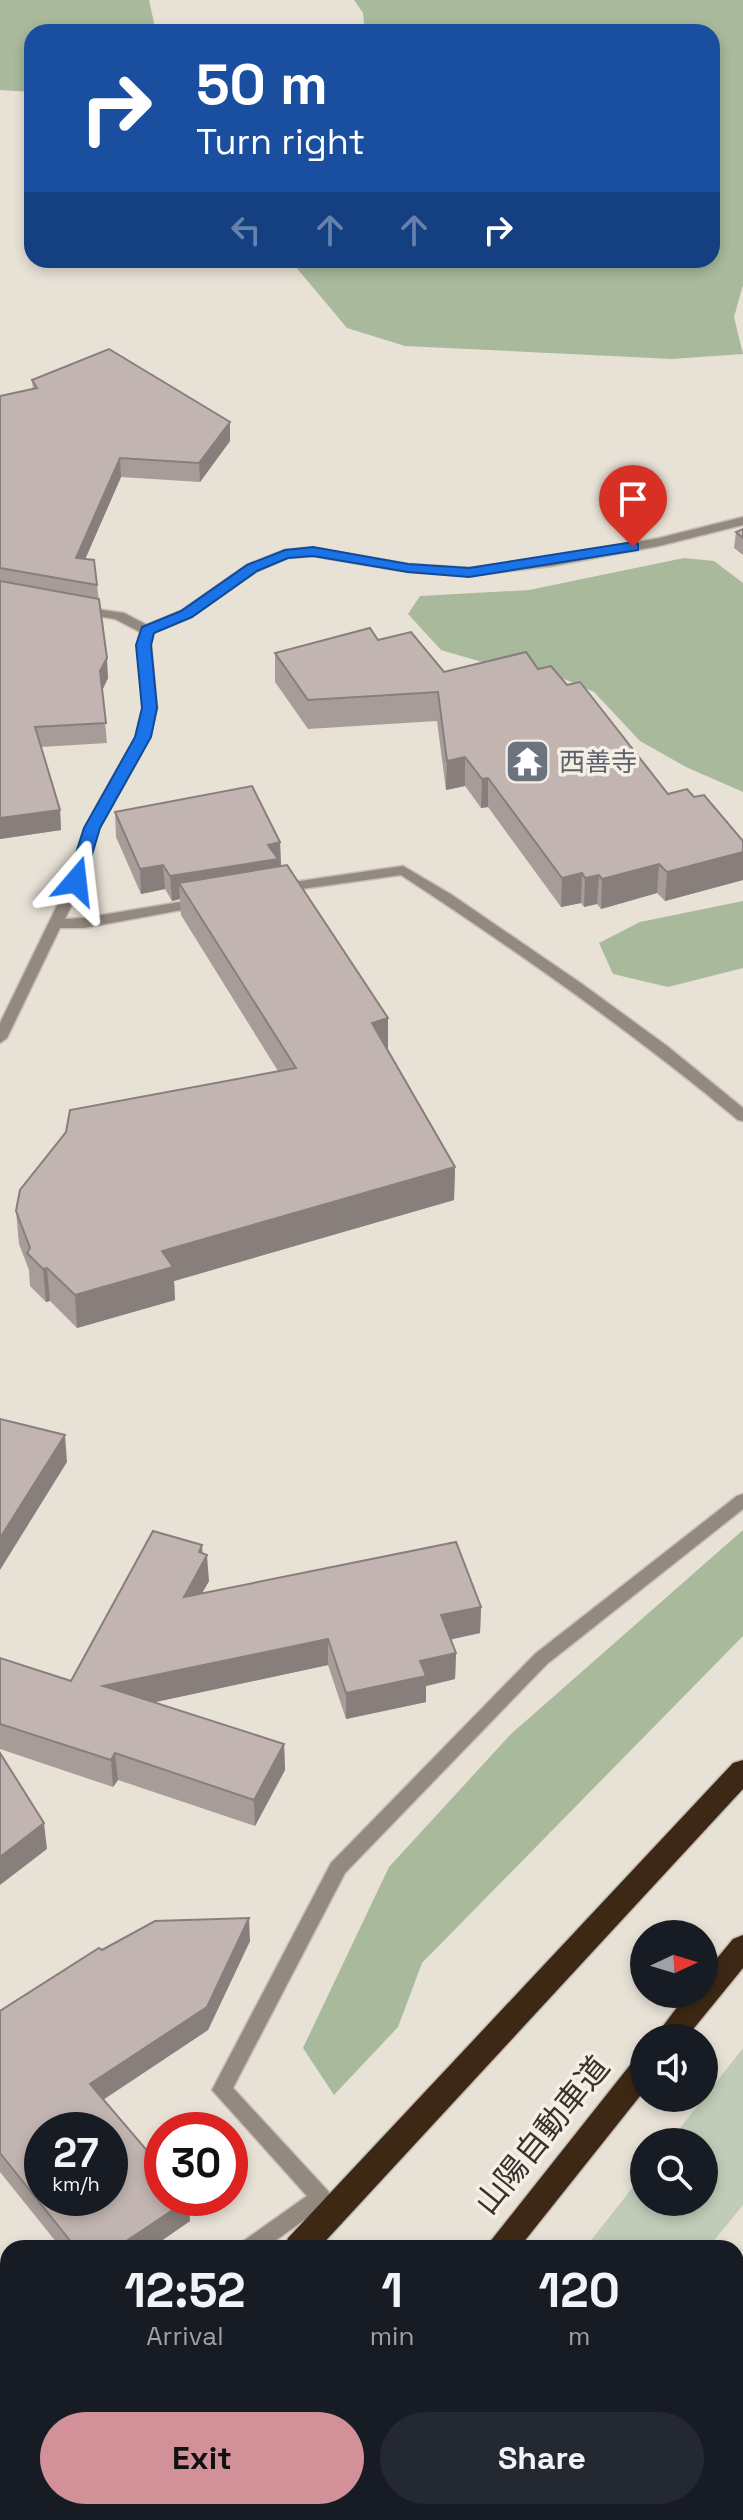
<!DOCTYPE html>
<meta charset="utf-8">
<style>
:root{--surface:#171b24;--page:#242831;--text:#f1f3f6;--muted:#9ea1a6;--accent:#d29099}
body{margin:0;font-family:"Space Grotesk","Noto Sans JP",sans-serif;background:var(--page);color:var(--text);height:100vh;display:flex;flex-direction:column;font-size:30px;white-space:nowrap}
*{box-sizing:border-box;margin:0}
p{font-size:26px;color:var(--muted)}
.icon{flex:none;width:44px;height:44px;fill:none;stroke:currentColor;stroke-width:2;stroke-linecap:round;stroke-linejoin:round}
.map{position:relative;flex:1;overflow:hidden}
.drawer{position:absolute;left:0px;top:2240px;width:744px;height:280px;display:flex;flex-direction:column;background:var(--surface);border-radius:24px 24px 0 0;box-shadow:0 4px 12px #0003}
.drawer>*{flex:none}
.guide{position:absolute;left:24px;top:24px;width:696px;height:244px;border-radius:24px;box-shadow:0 4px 12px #0003;background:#1a4fa0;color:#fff;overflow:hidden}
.needle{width:52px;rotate:86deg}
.fabs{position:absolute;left:630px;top:1920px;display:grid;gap:16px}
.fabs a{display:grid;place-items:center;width:88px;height:88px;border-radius:50%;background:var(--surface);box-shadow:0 4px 12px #0003;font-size:40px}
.speed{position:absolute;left:24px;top:2112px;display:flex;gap:16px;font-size:40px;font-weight:700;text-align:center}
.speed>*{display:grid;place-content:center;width:104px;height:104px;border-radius:50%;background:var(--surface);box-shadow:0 4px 12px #0003;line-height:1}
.speed small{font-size:20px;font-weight:400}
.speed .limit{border:12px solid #d22;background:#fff;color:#111}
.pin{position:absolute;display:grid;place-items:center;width:68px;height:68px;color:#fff;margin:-82px -34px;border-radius:50% 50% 50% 0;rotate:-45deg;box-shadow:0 0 8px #0007}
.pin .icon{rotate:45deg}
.me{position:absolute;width:88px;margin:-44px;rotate:17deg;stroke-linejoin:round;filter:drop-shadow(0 0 6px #0008)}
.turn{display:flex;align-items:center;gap:28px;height:168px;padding:0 40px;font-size:36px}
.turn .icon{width:104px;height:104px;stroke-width:2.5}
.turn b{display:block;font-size:56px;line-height:68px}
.lanes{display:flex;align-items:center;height:76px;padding:0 40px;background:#0003;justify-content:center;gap:40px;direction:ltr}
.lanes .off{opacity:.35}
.eta{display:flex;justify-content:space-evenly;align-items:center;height:136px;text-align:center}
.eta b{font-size:48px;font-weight:800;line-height:56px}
.action{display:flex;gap:16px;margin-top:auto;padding:16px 40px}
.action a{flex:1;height:92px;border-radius:48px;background:var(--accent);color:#111;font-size:32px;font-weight:800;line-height:92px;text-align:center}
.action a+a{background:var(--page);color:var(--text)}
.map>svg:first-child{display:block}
</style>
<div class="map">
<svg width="743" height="2520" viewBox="0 0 743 2520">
<rect width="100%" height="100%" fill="#e8e1d6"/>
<!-- green -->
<polygon fill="#c1ccb8" points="743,2048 743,2205 708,2248 585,2248 644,2173 644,2202 704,2202 704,2142 669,2142"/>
<!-- forest -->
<g fill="#a9b99c">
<polygon points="0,0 149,0 156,32 32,32 32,92 0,90"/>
<polygon points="354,0 743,0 743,285 734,317 743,354 672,359 405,346 347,328 290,260 712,260 712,32 365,32 363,13"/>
<polygon points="684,558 714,561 743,583 743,792 686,767 640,741 594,692 534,666 482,662 441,650 408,614 420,596 529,590"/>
<polygon points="743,901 743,968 668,987 613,974 599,943 640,922"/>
<polygon points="743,1530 743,1636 422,1963 398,2027 334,2095 303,2048 389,1867 511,1734"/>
</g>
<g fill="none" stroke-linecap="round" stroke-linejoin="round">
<defs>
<g id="street">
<polygon points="743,517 743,525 659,546 552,566 469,576 408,572 313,556 287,558 257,571 191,617 153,632 151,645 157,708 150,737 99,828 83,881 65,919 84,918 198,899 205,903 198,907 84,928 60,928 7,1038 0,1043 0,1023 69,881 85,828 136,737 143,708 137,645 140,632 115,619 75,612 75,606 124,613 147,625 181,611 247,565 285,550 313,548 408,564 469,568 552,558 659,538"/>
<path d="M 403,866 L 452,895 L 582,984 L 667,1046 L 743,1108 L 743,1121 L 738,1120 C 630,1030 517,951 401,875 L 280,892 L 273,888 L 280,884 Z"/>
<polygon points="743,1494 743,1509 547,1664 345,1873 233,2088 328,2191 331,2197 328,2203 265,2248 239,2248 242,2242 307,2196 212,2090 331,1863 535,1654 737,1496"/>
</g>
<g id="primary">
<polygon points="0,2297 8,2300 8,2330 0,2327"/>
<polygon points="159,2512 190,2512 194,2520 163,2520"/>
</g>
<g id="highway">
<polygon points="743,1760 743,1789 319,2248 284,2248 288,2238 733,1763"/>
<polygon points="743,1935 743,1968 686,2038 654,2038 687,1994 704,1994 704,1974 733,1939"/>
<polygon points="644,2056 644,2091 519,2248 485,2248 634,2060"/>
<polygon points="743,2316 743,2351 736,2353 736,2318"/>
<polygon points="37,2512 73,2512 70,2520 34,2520"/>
<polygon points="286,2512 321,2512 318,2520 283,2520"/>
<polygon points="587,2512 622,2512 619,2520 584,2520"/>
</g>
</defs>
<!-- street casing -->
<use href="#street" stroke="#c5beb5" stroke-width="3"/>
<!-- primary casing -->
<use href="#primary" stroke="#c5beb5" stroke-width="3"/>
<!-- highway casing -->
<use href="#highway" stroke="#c5beb5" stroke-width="3"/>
<!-- street -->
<use href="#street" fill="#93897e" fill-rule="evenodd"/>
<!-- primary -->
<use href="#primary" fill="#53412f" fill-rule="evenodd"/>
<!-- highway -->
<use href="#highway" fill="#3c2814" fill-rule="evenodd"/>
</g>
<!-- wall -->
<g fill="#a79c98">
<polygon points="32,380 230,422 230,441 200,482 121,477 85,559 97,585 108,678 102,690 107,743 41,747 60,810 61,830 0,839 0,396 33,389"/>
<polygon points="743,529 743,555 734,548 736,532"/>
<polygon points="378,640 444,672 538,669 567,685 668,794 694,797 743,841 743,880 665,901 657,893 601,909 597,904 584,907 581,903 561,907 488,807 481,808 465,786 446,790 437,721 308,729 275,682 275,653"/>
<polygon points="115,812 280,842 281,866 455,1167 454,1200 174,1281 175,1300 77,1328 50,1301 46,1302 30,1286 29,1270 19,1244 16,1211 278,1071 181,915 180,899 172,901 165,889 141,894 116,837"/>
<polygon points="203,1553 209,1581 202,1593 481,1607 480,1633 450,1639 456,1653 455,1679 426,1686 426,1702 346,1719 328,1665 153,1702 284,1744 285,1770 255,1826 118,1780 113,1787 0,1749 0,1658 71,1681"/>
<polygon points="250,1941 208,2030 103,2100 190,2221 151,2248 61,2248 0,2172 0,2011 102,1950"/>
</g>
<!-- shaded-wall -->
<g fill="#887f7c">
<polygon points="230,422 230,441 200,482 199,463"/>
<polygon points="120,458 121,477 77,578 76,558"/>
<polygon points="107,658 108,678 102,691 100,671"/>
<polygon points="465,757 465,786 446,790 447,761"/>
<polygon points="488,778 488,807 481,808 482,779"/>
<polygon points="60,810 61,830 0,839 0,818"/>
<polygon points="280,842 281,867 179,883 180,899 172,901 170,876 268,845"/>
<polygon points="743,852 743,880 665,901 667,872"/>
<polygon points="659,864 657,893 601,909 602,879"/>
<polygon points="163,865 165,889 141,894 140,869"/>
<polygon points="582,873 581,903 561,907 562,878"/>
<polygon points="599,875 597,904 584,907 585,878"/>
<polygon points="388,1018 388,1051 372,1023"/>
<polygon points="455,1167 454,1200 174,1281 175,1300 77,1328 75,1295 162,1251"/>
<polygon points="47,1268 50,1301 46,1302 43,1269"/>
<polygon points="65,1435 67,1462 0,1570 0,1538"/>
<polygon points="202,1545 203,1562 207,1555 209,1581 185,1623 184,1597"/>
<polygon points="481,1607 480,1633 440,1642 441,1615"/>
<polygon points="328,1639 328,1665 105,1713 103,1686"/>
<polygon points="456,1653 455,1679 426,1686 426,1702 346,1719 346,1693 420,1661"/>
<polygon points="284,1744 285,1770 255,1826 254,1800"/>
<polygon points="115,1753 118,1780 113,1787 111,1760"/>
<polygon points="44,1823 47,1849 0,1885 0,1857"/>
<polygon points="249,1918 250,1941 208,2030 92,2107 90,2084"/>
<polygon points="189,2199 190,2221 151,2248 116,2248"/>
</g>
<!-- building -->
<g fill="#c2b5b1" stroke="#887f7c" stroke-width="2" fill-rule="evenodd">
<polygon points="109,349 230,422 199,463 120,458 76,558 94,560 97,585 0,568 0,396 37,388 32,380"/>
<polygon points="743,529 743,538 736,532"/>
<polygon points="0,581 99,599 107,658 100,671 106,723 35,727 60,810 0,818"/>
<polygon points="370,628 378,640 411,632 444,672 526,652 538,669 551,666 567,685 580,682 668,794 687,789 694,797 704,795 743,841 743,852 667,872 659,864 602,879 599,875 585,878 582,873 562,878 488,778 482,779 465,757 447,761 438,692 308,700 275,653"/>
<polygon points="252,786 280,842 268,845 278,859 170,876 163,865 140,869 115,812"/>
<polygon points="287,865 388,1018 372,1023 455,1167 162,1251 173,1267 75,1295 47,1268 43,1269 27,1253 30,1248 16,1211 20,1190 66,1132 70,1110 296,1068 179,883"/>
<polygon points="0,1419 65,1435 0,1538"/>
<polygon points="153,1531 202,1545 199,1552 207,1555 184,1597 456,1542 481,1607 441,1615 456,1653 420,1661 426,1676 346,1693 328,1639 103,1686 284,1744 254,1800 115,1753 111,1760 0,1724 0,1658 71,1681"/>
<polygon points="0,1753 44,1823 0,1857"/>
<path d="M 249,1918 L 207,2007 L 90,2084 L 162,2168 L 162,2198 L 188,2198 L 189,2199 L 116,2248 L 76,2248 L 0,2153 L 0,2011 L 99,1948 L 102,1950 L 155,1921 ZM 42,2130 L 110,2130 L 110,2198 L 42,2198 Z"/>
</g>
<!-- route -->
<polygon fill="#1a73e8" stroke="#114b97" stroke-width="2" points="633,542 638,544 638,550 469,577 408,572 313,556 288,558 257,571 192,617 154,633 151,645 157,708 151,737 100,828 84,881 76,886 67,881 84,828 135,737 142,708 136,645 142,627 181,611 247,565 285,550 313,547 408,564 469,568"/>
<!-- icons -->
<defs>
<symbol id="temple-square" viewBox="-11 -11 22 22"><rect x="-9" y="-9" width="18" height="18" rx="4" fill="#6b7280" stroke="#f5eee3"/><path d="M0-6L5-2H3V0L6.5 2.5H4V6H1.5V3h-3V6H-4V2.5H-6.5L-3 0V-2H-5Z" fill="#fff"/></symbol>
</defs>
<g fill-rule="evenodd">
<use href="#temple-square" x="502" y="736" width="51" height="51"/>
</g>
<g text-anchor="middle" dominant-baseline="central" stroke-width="7" stroke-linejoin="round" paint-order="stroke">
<!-- worship labels -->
<g font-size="26" fill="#5b616d" stroke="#f5eee3" text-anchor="start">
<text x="559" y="762">西善寺</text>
</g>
<!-- near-street labels -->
<g font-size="32" fill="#373430" stroke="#f5eee3">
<text transform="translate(542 2135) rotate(-51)">山陽自動車道</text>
</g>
</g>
</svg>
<div class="fabs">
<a><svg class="needle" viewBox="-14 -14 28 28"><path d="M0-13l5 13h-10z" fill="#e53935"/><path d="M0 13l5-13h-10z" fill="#9ea1a6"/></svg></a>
<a><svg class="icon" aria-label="sound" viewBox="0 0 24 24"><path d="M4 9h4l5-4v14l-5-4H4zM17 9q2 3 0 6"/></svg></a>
<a><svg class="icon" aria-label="search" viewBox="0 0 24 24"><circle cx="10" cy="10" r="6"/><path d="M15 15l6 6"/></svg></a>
</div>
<div class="speed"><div>27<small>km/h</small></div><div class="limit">30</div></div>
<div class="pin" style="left:633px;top:547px;background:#d93025"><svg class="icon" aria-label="arrive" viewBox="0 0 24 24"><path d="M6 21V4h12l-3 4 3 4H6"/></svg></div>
<svg class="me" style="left:76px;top:881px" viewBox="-20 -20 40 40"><path d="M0-17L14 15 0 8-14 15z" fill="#1a73e8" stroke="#fff" stroke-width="4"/></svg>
<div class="guide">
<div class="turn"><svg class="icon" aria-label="right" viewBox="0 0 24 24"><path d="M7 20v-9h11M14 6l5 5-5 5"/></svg><div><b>50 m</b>Turn right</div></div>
<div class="lanes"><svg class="icon off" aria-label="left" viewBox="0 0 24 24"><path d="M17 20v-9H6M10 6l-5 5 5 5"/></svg><svg class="icon off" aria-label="ahead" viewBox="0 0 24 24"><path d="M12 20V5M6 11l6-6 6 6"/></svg><svg class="icon off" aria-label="ahead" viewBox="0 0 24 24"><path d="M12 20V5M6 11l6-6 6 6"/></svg><svg class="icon" aria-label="right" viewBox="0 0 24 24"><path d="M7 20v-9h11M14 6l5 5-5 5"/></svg></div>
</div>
<section class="drawer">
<div class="eta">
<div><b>12:52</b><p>Arrival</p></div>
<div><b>1</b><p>min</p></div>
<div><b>120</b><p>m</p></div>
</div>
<div class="action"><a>Exit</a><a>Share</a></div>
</section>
</div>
